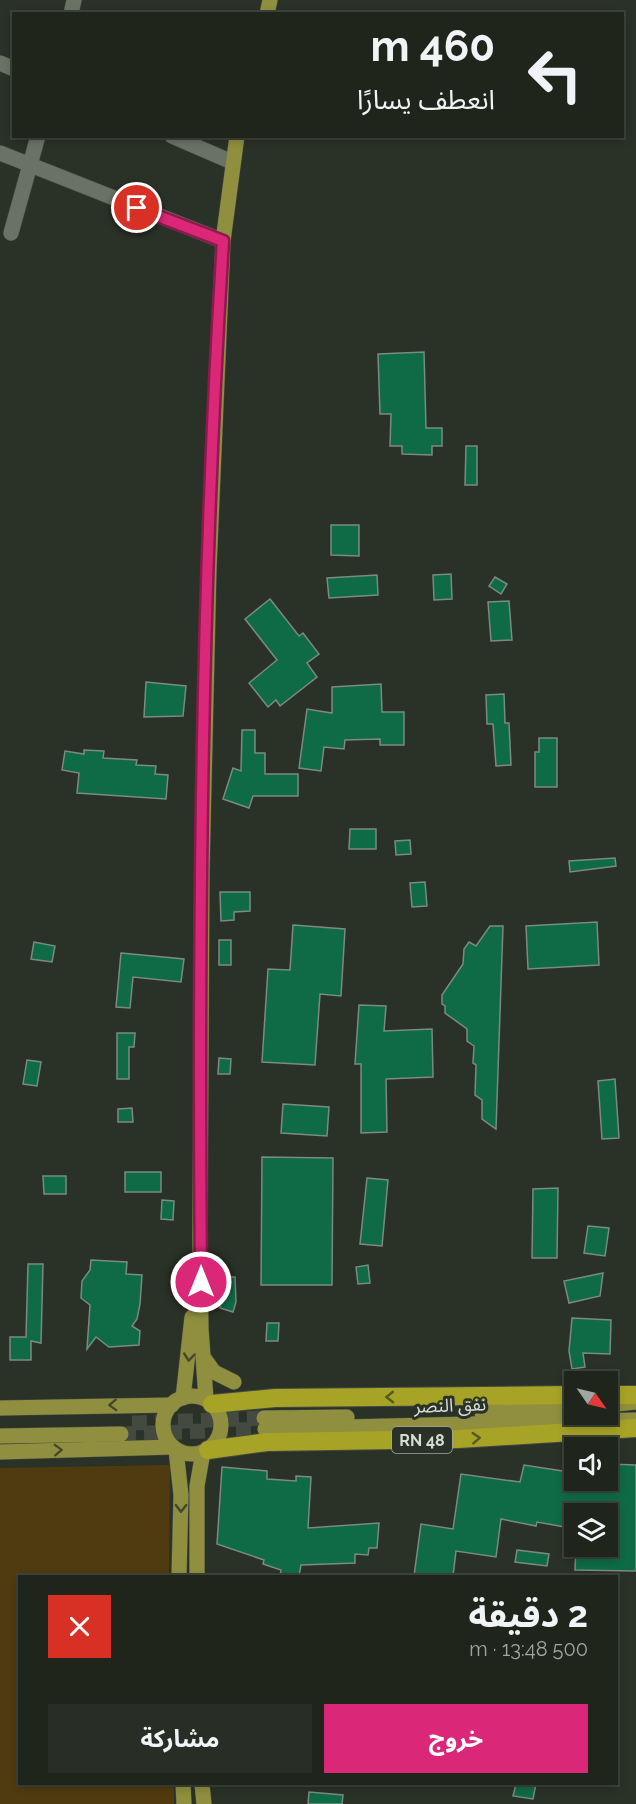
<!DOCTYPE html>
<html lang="ar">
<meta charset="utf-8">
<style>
:root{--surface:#20251c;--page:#282d25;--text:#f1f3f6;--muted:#a2a5a3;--line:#3d423b;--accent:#db2777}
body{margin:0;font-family:Raleway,"Noto Sans Arabic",sans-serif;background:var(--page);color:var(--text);direction:rtl;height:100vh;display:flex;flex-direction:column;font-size:22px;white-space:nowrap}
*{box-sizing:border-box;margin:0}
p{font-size:20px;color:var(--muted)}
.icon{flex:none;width:33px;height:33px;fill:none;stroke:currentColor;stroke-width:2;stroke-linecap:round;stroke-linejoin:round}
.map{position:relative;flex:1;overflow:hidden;direction:ltr}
.panel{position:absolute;left:18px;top:1575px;width:600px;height:210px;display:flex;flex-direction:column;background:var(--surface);border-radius:0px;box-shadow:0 3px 9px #0003,0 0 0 2px var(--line);direction:rtl}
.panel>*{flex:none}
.banner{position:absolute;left:12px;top:12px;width:612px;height:126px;border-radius:0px;box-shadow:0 3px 9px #0003,0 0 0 2px var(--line);direction:rtl;background:#20251c;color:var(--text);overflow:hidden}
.needle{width:39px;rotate:124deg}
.fabs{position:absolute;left:564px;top:1371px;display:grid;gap:12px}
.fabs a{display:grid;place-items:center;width:54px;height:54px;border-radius:0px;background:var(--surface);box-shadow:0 3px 9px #0003,0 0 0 2px var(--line);font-size:30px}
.pin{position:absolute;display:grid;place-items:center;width:51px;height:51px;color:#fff;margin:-26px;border:3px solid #fff;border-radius:50%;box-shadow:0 2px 6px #0007}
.me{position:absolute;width:66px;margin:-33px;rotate:0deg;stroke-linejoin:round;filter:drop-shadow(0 0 4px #0008)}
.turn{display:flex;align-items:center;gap:21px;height:126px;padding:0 30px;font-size:27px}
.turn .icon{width:78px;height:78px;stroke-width:2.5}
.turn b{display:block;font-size:42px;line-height:51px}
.round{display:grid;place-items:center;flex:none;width:63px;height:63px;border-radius:0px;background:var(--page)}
.summary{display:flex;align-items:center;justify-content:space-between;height:102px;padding:0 30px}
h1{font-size:36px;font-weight:700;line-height:45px}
.cta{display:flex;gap:12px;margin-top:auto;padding:12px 30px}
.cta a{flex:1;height:69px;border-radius:0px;background:var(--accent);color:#fff;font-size:24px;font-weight:700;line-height:69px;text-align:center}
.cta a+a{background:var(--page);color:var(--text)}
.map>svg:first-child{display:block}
</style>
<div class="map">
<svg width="636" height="1804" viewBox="0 0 636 1804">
<rect width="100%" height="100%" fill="#2a3126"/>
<!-- green -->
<polygon fill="#503b10" points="170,1465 169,1576 20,1576 20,1784 174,1784 174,1804 0,1804 0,1468"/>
<!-- building -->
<g fill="#0f6a46" stroke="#7b8a82" stroke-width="1.5">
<polygon points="424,352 426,428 442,428 442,446 432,446 432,455 402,454 402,446 390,446 391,414 380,414 378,354"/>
<polygon points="466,446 477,446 477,485 465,485"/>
<polygon points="331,525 359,525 359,556 331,555"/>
<polygon points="451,574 452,599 434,600 433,575"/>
<polygon points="377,575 378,595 329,598 327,578"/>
<polygon points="495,577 507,584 501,594 489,586"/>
<polygon points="270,599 299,636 303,633 319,654 307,663 317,677 280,706 276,700 268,707 249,683 277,660 245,619"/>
<polygon points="509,601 512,640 491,641 488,602"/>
<polygon points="146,682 186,686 183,716 144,717"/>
<polygon points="381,684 382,712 404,712 404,745 380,745 380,739 345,740 344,749 324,747 321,771 299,768 307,709 332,713 332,687"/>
<polygon points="504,694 505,723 509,723 511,765 496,766 493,724 487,724 486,695"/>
<polygon points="242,730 255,730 255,753 265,753 265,774 298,774 298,796 253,796 249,808 223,799 233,768 241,771"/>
<polygon points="539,738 557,738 557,787 535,787 535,752 539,752"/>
<polygon points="84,750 104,751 103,758 137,760 136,765 156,766 155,774 168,775 166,799 77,793 79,773 62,770 65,751 84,754"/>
<polygon points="350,829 376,829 376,849 349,849"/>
<polygon points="410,840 411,854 396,855 395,841"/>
<polygon points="615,858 616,866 570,872 569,861"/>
<polygon points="425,882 427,906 412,907 410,883"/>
<polygon points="220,892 250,892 250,911 234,912 234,920 221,921"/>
<polygon points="597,922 599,965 528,969 526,926"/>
<polygon points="293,925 345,929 341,996 320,994 315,1065 262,1062 268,969 290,970"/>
<polygon points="490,926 503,926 496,1129 482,1119 482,1100 475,1095 476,1065 473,1063 474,1046 467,1041 467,1029 445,1013 445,1006 442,1004 442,995 463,964 464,949 469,942 476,946"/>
<rect x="219" y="940" width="12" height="25"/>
<polygon points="34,942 55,946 52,962 31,959"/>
<polygon points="121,953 184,959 181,982 133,977 130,1008 116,1007"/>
<polygon points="359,1005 386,1006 384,1031 432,1029 433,1077 386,1079 387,1132 361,1133 361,1064 355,1064"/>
<polygon points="117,1033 135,1033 134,1047 129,1047 129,1079 117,1079"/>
<polygon points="219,1058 231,1059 230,1074 218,1074"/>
<polygon points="27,1060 41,1062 37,1086 23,1084"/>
<polygon points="615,1079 619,1138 602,1139 598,1081"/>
<polygon points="283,1104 329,1107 327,1136 281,1133"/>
<polygon points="132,1108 133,1122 118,1122 118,1109"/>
<polygon points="262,1157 333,1158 332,1285 261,1285"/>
<rect x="125" y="1172" width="36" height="20"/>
<polygon points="43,1176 66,1176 66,1194 44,1194"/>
<polygon points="367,1178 388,1180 382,1246 360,1244"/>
<polygon points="558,1188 557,1258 532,1258 533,1189"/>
<polygon points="162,1200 174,1201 173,1220 161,1219"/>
<polygon points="588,1226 609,1228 605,1256 584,1253"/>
<polygon points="91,1260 127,1262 126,1274 142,1275 140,1304 137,1319 132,1326 140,1331 139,1345 109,1347 96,1337 87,1349 90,1305 81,1298 82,1281 90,1270"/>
<polygon points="28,1264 43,1264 41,1343 31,1341 31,1360 10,1360 10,1337 26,1337"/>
<polygon points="368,1265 370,1283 358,1284 356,1267"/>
<polygon points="603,1273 600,1296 569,1303 564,1281"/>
<polygon points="221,1277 235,1277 236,1302 233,1312 220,1308"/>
<polygon points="572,1318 611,1320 610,1354 583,1353 585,1367 572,1369 569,1351"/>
<polygon points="267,1323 279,1323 278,1341 266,1341"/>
<polygon points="608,1464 636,1465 636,1571 575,1570 576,1546 608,1546 608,1514 566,1514 565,1527 537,1522 536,1526 501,1519 496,1557 456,1551 453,1576 414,1576 421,1524 453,1529 461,1474 520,1482 524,1465 569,1472 569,1480 608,1480"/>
<polygon points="222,1467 267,1471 267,1479 296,1481 296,1476 311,1477 308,1528 379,1523 377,1548 369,1548 368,1555 355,1554 355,1563 301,1565 299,1576 280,1576 281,1570 263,1564 264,1560 217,1544"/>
<polygon points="517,1550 549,1554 547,1566 515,1562"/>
<polygon points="516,1784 536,1784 533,1799 513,1796"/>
<polygon points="309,1792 343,1795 342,1804 308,1804"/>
</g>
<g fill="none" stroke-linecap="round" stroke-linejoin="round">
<!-- primary-tunnel -->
<g stroke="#444a40" stroke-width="15" stroke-dasharray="15 8" stroke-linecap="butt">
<polyline points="132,1423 264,1418"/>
<polyline points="121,1434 265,1429"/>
</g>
<defs>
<g id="street">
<polyline points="71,14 74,0"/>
<polyline points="0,63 14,69"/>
<polyline points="172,136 232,162"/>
<polyline points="0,153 223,241"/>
<polyline points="11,233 38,136"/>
</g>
<g id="primary">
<polyline points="267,14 270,0"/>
<polyline points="204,1358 214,1372 234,1382"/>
<circle cx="192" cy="1425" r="29"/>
<polyline points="183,1398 192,1317"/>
<polyline points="206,1399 201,1328 200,1236 202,872 209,569 223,241 237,136"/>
<polyline points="608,1405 636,1402"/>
<polyline points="0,1408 172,1405"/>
<polyline points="482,1413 574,1407"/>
<polyline points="264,1418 347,1417"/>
<polyline points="265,1429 636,1420"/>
<polyline points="0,1436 121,1434"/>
<polyline points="176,1450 181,1495 179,1576"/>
<polyline points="0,1452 173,1447"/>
<polyline points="197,1576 197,1486 203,1452"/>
<polyline points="183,1784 184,1804"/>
<polyline points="202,1784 204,1804"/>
</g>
<g id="highway">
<polyline points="608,1395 636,1395"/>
<polyline points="212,1404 275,1398 574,1395"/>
<polyline points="208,1450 267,1442 458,1439 636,1428"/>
</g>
</defs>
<!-- street casing -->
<use href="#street" stroke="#464b42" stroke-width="16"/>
<!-- primary casing -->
<use href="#primary" stroke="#464b42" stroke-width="16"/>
<!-- highway casing -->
<use href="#highway" stroke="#464b42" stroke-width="20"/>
<!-- street -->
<use href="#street" stroke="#6a7165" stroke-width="15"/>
<!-- primary -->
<use href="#primary" stroke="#8f8f3f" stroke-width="15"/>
<!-- highway -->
<use href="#highway" stroke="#a7a326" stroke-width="18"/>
</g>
<!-- one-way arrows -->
<defs><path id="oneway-chevron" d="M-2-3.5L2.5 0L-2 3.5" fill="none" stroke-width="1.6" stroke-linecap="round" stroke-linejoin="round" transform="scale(1.5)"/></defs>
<g stroke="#43482c">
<use href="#oneway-chevron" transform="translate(189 1357) rotate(96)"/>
<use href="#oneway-chevron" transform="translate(113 1405) rotate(178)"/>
<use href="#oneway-chevron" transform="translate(58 1450) rotate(-2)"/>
<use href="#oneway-chevron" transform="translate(181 1508) rotate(91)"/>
</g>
<g stroke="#565926">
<use href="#oneway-chevron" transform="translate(390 1397) rotate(179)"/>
<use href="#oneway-chevron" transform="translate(476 1438) rotate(-3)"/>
</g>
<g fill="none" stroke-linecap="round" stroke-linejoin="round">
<defs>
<path id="route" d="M 137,208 L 223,241 C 201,587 198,935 201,1282"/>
</defs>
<!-- route casing -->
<use href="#route" stroke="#8e194d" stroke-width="15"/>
<!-- route -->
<use href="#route" stroke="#db2777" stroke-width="10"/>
</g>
<g text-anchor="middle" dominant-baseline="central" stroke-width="6" stroke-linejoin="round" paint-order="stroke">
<!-- shield labels -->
<rect fill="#2a3126" stroke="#a3a8a0" stroke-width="1.5" x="392" y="1427" width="60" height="26" rx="4.5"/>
<g font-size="16" font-weight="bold" fill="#d7dbd4">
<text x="422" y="1440">RN 48</text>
</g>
<!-- street labels -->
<g font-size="18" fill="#d7dbd4" stroke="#2a3126">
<text transform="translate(450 1405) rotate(-2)">نفق النصر</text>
</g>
</g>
</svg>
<div class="fabs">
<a><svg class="needle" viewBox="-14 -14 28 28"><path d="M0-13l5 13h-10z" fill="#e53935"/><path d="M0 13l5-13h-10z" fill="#a2a5a3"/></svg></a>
<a><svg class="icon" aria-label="sound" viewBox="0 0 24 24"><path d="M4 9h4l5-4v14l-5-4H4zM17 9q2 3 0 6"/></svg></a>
<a><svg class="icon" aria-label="layers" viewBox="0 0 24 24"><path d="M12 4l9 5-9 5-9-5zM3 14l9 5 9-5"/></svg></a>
</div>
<div class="pin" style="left:137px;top:208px;background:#d93025"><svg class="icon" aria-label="arrive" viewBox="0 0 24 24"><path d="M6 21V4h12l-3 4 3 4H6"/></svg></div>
<svg class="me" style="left:201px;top:1282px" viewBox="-20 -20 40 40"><circle r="17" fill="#db2777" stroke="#fff" stroke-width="3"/><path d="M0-11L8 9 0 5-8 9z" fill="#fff"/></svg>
<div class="banner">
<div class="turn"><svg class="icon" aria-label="left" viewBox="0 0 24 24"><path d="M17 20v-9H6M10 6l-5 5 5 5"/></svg><div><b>460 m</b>انعطف يسارًا</div></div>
</div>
<section class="panel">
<div class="summary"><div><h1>2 دقيقة</h1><p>500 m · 13:48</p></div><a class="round" style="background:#d93025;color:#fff"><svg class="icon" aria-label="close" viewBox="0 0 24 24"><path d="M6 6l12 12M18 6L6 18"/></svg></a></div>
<div class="cta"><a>خروج</a><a>مشاركة</a></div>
</section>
</div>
